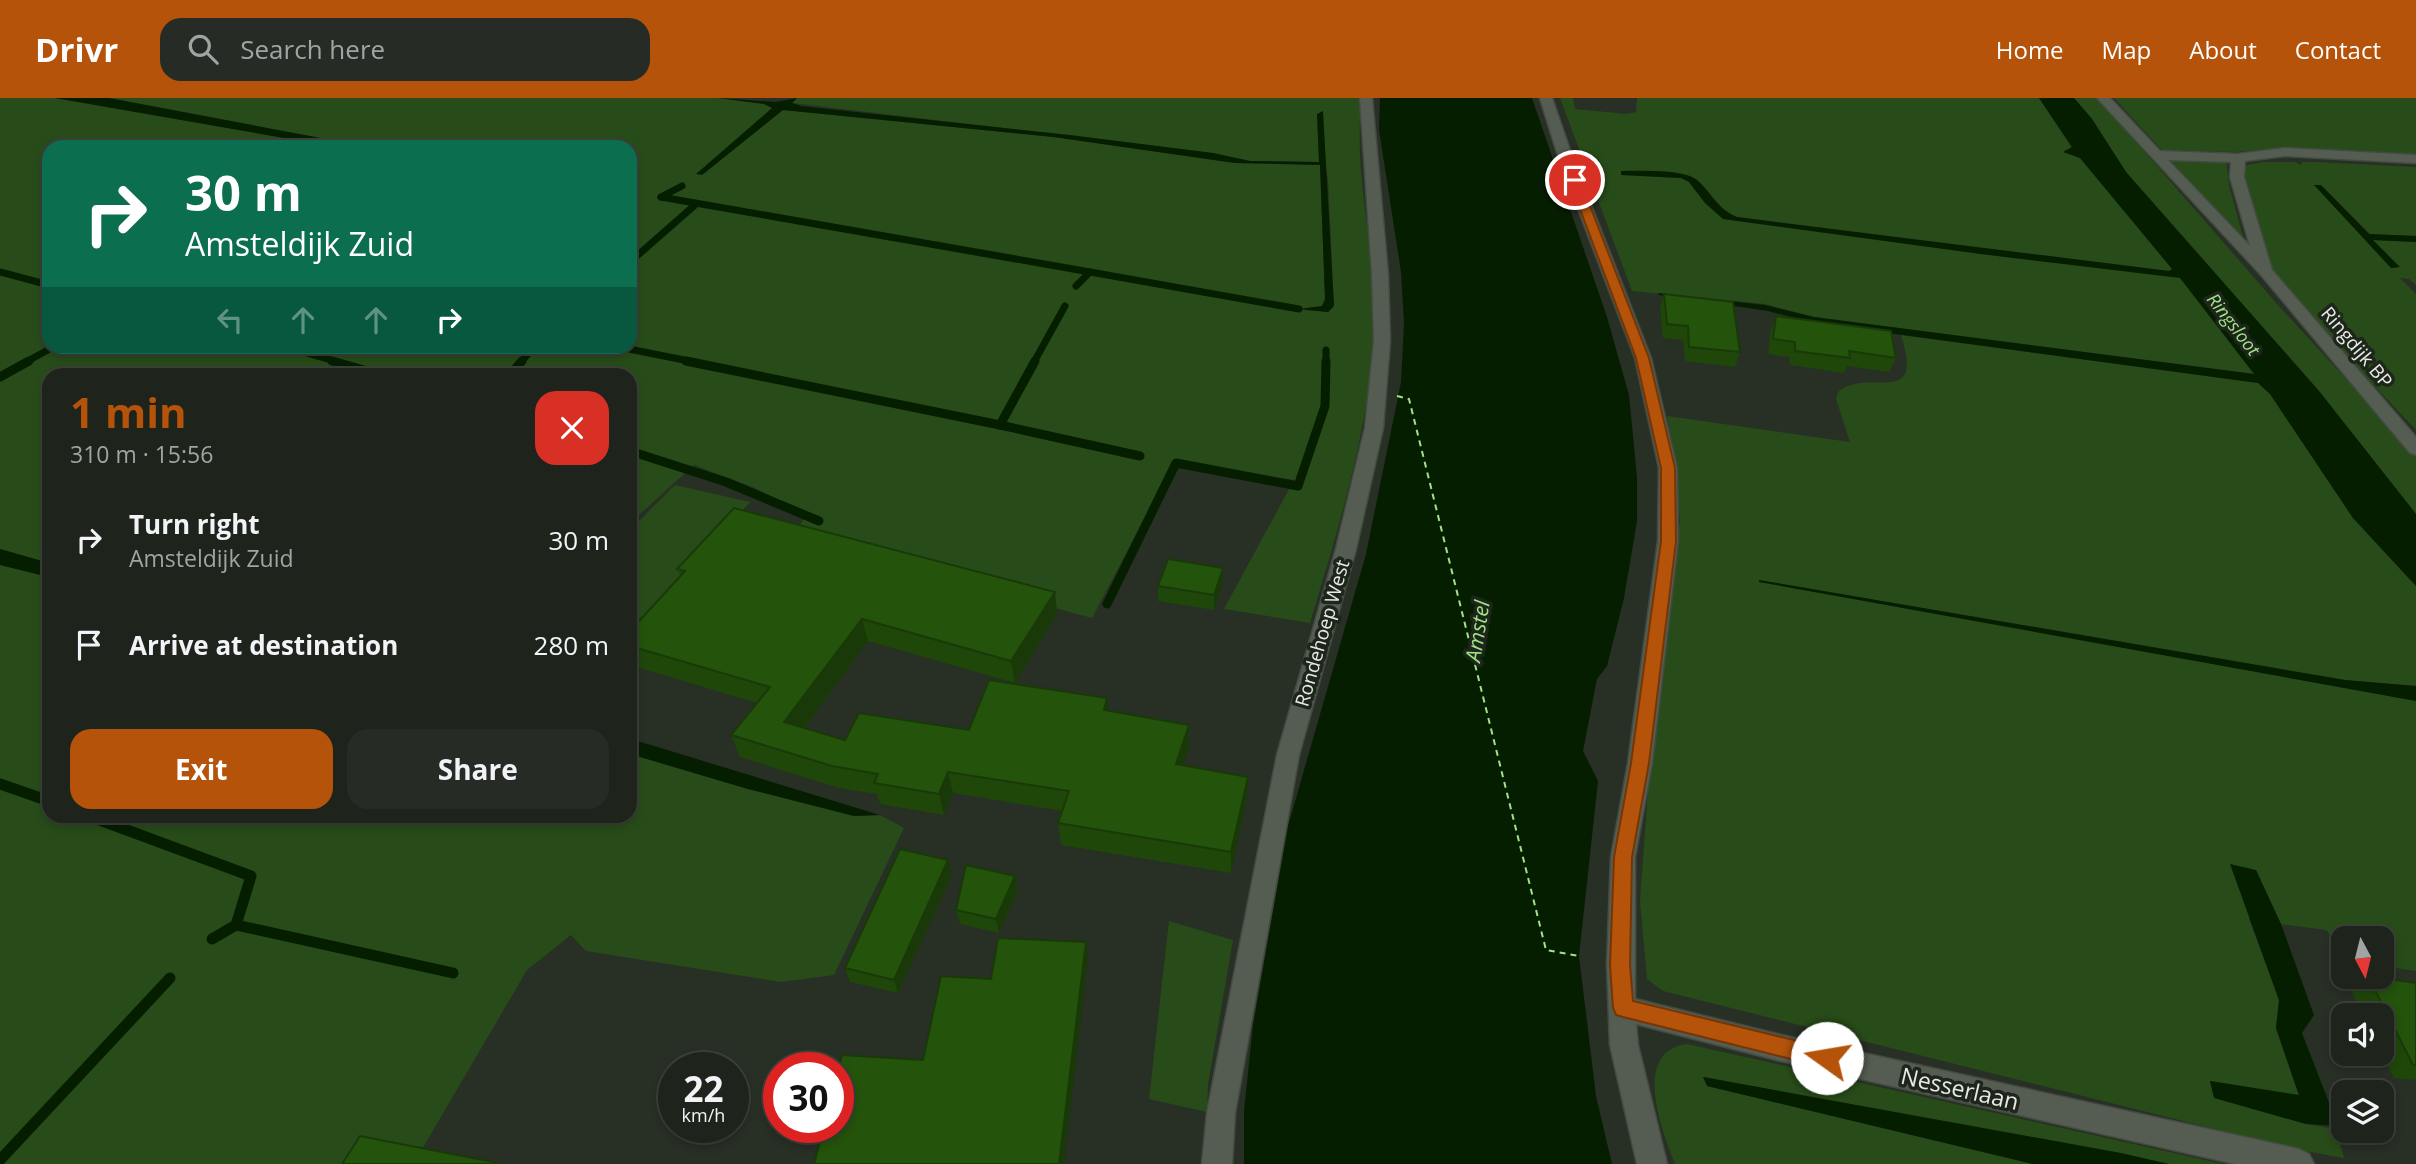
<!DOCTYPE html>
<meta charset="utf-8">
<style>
:root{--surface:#1e231c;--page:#262b25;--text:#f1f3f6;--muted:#a1a4a3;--line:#3c403b;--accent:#b45309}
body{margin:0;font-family:"Open Sans",sans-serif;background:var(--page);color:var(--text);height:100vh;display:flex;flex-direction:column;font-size:26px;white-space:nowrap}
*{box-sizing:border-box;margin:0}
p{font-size:23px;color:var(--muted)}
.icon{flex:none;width:38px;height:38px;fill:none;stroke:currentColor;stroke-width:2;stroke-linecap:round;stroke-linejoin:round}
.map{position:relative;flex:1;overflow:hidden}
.details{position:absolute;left:42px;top:270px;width:595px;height:455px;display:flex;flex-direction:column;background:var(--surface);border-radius:21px;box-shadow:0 4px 10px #0003,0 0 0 2px var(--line)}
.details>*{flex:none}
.guide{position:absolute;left:42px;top:42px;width:595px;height:214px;border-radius:21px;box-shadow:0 4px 10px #0003,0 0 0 2px var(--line);background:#0b6e4f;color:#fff;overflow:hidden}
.needle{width:46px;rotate:173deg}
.buttons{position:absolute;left:2331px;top:828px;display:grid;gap:14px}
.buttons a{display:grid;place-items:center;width:63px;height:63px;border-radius:14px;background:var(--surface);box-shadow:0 4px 10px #0003,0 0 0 2px var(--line);font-size:35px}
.speed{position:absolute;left:658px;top:954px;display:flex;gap:14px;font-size:35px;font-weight:700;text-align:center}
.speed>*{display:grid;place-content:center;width:91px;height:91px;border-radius:50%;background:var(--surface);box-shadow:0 4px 10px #0003,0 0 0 2px var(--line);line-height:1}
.speed small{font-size:18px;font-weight:400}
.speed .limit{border:10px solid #d22;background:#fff;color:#111}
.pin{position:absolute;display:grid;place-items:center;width:60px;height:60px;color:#fff;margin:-30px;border:4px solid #fff;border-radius:50%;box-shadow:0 2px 7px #0007}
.me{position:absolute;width:77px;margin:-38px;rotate:283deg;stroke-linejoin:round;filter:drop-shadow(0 0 5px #0008)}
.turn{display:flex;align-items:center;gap:24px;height:147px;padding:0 28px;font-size:32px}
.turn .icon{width:91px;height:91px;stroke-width:2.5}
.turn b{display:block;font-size:49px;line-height:60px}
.lanes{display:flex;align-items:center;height:66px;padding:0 28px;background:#0003;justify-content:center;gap:35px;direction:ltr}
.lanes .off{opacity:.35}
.round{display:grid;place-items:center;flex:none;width:74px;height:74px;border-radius:21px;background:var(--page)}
.overview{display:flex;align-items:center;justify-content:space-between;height:119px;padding:0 28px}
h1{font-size:42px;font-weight:700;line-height:52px;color:var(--accent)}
.primary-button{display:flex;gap:14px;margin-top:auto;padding:14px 28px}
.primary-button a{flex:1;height:80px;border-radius:21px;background:var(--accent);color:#fff;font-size:28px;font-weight:700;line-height:80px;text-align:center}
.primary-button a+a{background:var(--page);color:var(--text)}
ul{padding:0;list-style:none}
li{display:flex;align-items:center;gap:21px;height:105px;padding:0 28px}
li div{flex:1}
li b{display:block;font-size:26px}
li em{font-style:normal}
header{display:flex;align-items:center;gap:42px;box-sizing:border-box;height:98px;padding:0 35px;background:var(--accent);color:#fff}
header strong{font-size:33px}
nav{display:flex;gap:38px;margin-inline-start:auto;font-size:24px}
.search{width:490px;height:63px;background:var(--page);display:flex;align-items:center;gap:18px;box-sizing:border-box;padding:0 24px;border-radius:21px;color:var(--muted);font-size:26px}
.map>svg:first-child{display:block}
</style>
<header>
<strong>Drivr</strong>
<div class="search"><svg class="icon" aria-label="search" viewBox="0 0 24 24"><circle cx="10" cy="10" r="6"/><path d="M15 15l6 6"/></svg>Search here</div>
<nav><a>Home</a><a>Map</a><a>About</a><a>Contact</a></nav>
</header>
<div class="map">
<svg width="2416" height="1066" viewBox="0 0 2416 1066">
<rect width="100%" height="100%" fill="#282f25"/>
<!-- green -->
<g fill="#284c19">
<path d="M 0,0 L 55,0 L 336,49 L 49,49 L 49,248 L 630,248 L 630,49 L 368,49 L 109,0 L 718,0 L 764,6 L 773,10 L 702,77 L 783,12 L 1054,39 L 1235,65 L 1320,67 L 1325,201 L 1322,208 L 1302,212 L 1328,214 L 1334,208 L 1328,81 L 1317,17 L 1319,64 L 1250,63 L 1213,55 L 792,5 L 797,0 L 1362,0 C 1352,76 1377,152 1374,229 C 1370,331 1339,428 1310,525 L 1224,511 L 1294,382 L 1175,362 L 1092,520 L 792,439 L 807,416 L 755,390 L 694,367 L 630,425 L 630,276 L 49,276 L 49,465 L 0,451 Z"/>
<path d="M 1560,0 L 1573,0 L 1575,11 L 1627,16 L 1636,14 L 1637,0 L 2039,0 L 2072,50 L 2064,53 L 2080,60 L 2173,171 L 2169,173 L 1737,119 C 1718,111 1712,95 1697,83 C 1683,71 1640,73 1622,73 L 1622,77 L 1681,80 L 1689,84 L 1705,105 L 1724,121 L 1981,156 L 2180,179 L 2255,276 L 1814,219 L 1765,206 L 1632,193 Z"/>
<polygon points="2074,0 2098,0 2277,206 2416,357 2416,416 2319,293 2126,74 2092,21"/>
<polygon points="2114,0 2416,0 2416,56 2267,51 2236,54 2162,52"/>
<polygon points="2169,61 2226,62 2229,87 2246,150"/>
<polygon points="2264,64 2295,64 2301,67 2302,64 2316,64 2416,69 2416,138 2370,136 2321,87 2391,170 2399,169 2372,142 2416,144 2416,187 2409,181 2400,180 2416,196 2416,332 2269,176 2244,72 2247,67"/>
<path d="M 1901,237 L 2259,285 L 2270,296 L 2353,420 L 2416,488 L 2416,588 L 2345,582 L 1759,482 L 2416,603 L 2416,873 L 2382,868 L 2382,840 L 2343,840 L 2343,854 L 2326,832 L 2281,826 L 2256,772 L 2249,821 L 2279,902 L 2276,931 L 2299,998 L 2210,983 L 2214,999 L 2306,1026 L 2336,1031 L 2344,1060 L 2299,1052 L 1663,893 L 1647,881 L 1640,803 L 1649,679 L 1680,423 L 1674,356 L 1667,318 L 1850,344 L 1836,301 L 1838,294 C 1868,268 1925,313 1901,237 Z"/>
<polygon points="675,387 750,404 630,537 630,432"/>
<polygon points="0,467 49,479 49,718 630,718 630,656 748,691 854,718 880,717 904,730 834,877 781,884 586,853 571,837 527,872 418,1058 382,1066 0,1066"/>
<polygon points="1169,823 1233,842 1208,986 1207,1014 1149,1001"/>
<path d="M 1687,946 L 2223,1066 L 2169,1066 L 1704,979 L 1707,988 L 2033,1066 L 1675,1066 C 1662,1034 1631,953 1687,946 Z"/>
</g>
<!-- water -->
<g fill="#061e00">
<polygon points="55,0 109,0 368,49 336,49"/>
<polygon points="718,0 776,4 797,0 792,5 801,8 1070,37 1213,55 1250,63 1319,64 1317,16 1323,13 1334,208 1328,214 1299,211 1322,208 1325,201 1320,67 1235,65 1053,39 783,12 702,77 696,76 772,10 764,6"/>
<polygon points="1380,0 1532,0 1607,219 1629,297 1637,379 1637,423 1624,500 1607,568 1597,581 1583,653 1598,683 1579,858 1596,998 1612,1066 1244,1066 1244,1013 1253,927 1288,728 1366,456 1401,284 1404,224 1401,174 1379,32"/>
<path d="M 2039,0 L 2074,0 L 2092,21 L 2126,74 L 2319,293 L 2416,416 L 2416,488 L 2353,420 L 2270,296 L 2258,285 L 1814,225 L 1768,213 L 1659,197 L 1658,195 L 1765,207 L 1814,219 L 2254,276 L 2180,180 L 1981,156 L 1723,121 L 1705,105 L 1689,84 L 1681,80 L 1621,77 L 1621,73 C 1640,73 1683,71 1697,82 C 1713,96 1716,110 1737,119 L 2169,173 L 2172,171 L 2080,60 L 2063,54 L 2072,49 Z"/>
<polygon points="2314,87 2321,87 2369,136 2416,138 2416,144 2373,142 2400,169 2391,170"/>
<polygon points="0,451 49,465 49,479 0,467"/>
<polygon points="1759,482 2345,582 2416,588 2416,603 1759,484"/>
<polygon points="630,641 651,647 880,717 854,718 748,691 630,656"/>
<polygon points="2230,766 2256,772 2281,826 2314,917 2302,935 2338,1028 2306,1026 2214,1000 2210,983 2299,997 2276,930 2279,902"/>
<polygon points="1703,979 2121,1055 2169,1066 2033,1066 1707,988"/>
</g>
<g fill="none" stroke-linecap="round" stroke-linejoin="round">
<!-- stream-far2 -->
<g stroke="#061e00" stroke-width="7">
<polyline points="661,99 1090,174"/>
<polyline points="661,99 682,88"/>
<polyline points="630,164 695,107"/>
<polyline points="0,174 49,187"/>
<polyline points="1076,188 1090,174 1299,211"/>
<polyline points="282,248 338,264"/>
<polyline points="614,248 694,264"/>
<polyline points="26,264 55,248"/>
<polyline points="521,264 535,248"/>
<polyline points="1034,264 1065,208"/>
<polyline points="1326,264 1326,252"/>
</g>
<!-- stream-far1 -->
<g stroke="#061e00" stroke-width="9">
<polyline points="332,263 378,276"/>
<polyline points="686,263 1000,327"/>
<polyline points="1035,263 1000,327 1140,358"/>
<polyline points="511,276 522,263"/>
<polyline points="0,279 29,263"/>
<polyline points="630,353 726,384 819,423"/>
<polyline points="1107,506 1176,365 1298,388 1325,308 1326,263"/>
</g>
<!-- stream -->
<g stroke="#061e00" stroke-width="11">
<polyline points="0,686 49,703"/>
<polyline points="89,718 251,778 236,827 453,875"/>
<polyline points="212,841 236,827"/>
<polyline points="0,1062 170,880"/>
</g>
<!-- ferry -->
<polyline stroke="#a0e487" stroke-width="2" stroke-dasharray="6 5" stroke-linecap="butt" points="1397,298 1409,301 1546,852 1579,858"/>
<defs>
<g id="minor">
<polygon points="1360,0 1372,0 1388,177 1390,243 1383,330 1356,451 1299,657 1235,1015 1232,1066 1202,1066 1207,1015 1277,657 1336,451 1365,330 1374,243 1372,177"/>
<polygon points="1540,0 1552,0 1573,61 1651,260 1677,370 1678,443 1652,665 1635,759 1635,901 1777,936 2299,1051 2309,1056 2314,1066 2235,1066 1777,962 1636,926 1638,947 1667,1066 1637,1066 1610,947 1607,867 1611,759 1628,665 1658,443 1659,370 1635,260 1559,61"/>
<path d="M 2097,0 L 2110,0 L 2160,53 L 2238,56 L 2284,50 L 2416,57 L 2416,65 L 2284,58 L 2245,63 L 2244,79 L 2272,172 L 2416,339 L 2416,357 L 2410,355 L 2261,177 ZM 2168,62 L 2231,64 L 2230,79 L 2250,148 Z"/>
</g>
</defs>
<!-- minor casing -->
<use href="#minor" stroke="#434a41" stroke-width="3"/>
<!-- minor -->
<use href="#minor" fill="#555d52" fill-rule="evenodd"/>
</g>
<!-- wall -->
<g fill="#1f470a">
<polygon points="1664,196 1740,254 1735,269 1685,263 1683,242 1663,240 1660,210"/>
<polygon points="1776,218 1896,260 1889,274 1847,268 1844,275 1790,267 1789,259 1768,256 1771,232"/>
<polygon points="1223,470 1223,485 1214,512 1158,503 1158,488"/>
<polygon points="677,471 1055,494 1057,516 1015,585 868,543 804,630 845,642 969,632 1108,613 1189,649 1183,667 1247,700 1231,775 1061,747 1058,725 1062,713 953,695 944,717 880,706 877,696 839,690 740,659 731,637 757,605 630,567 630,533 680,478"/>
<polygon points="952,777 898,895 850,884 845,870"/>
<polygon points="1015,778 1018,792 999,835 960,826 956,812"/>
<polygon points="2368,878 2416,885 2416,982 2394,980 2382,955 2382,917 2363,917 2351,892"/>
</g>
<!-- shaded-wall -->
<g fill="#193a08">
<polygon points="1223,470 1223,485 1214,512 1214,497"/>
<polygon points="1055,494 1057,516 1015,585 1011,563"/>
<polygon points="862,521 868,543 792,646 784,624"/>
<polygon points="1107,600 1109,622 1104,612"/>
<polygon points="1189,627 1189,649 1177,687 1176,666"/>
<polygon points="948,674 953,695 944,717 939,696"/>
<polygon points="1248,679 1247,700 1231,775 1231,754"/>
<polygon points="948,762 952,777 898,895 894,882"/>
<polygon points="1015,778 1018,792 999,835 996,821"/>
<polygon points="1086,844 1088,860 1064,1066 1059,1066"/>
</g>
<!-- building -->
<g fill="#24530c" stroke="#193a08" stroke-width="2">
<polygon points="1664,196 1733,204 1740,254 1689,249 1688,228 1667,226"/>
<polygon points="1776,218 1891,233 1896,260 1849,253 1850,260 1795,253 1795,244 1773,241"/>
<polygon points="734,410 1055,494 1011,563 862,521 784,624 845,642 859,615 969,632 989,582 1107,600 1104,612 1189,627 1176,666 1248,679 1231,754 1058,725 1069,693 948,674 939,696 874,685 878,676 832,668 731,637 770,589 630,548 630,533 685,473 677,471"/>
<polygon points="1168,461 1223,470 1214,497 1158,488"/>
<polygon points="900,751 948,762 894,882 845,870"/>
<polygon points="966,767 1015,778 996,821 956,812"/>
<polygon points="998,840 1086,844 1059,1066 814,1066 824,1029 838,1029 838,973 842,957 923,962 941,878 991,881"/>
<polygon points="2368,878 2416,885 2416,967 2413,967"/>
<polygon points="360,1038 503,1066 342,1066"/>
</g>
<!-- route -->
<polygon fill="#b45309" stroke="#753606" stroke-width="2" points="1571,79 1580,82 1649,260 1675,370 1676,443 1649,665 1632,759 1630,867 1633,903 1827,950 1834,953 1837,960 1834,967 1827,970 1623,919 1616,917 1613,910 1610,867 1614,759 1631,665 1661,443 1661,370 1636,260 1569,82"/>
<g text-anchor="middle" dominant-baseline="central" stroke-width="7" stroke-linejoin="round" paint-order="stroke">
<!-- far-water labels -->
<g font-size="18" font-style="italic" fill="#a0e487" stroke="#1e261c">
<text transform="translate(2234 226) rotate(52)">Ringsloot</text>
</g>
<!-- street labels -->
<g font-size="19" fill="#e6ebe4" stroke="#1e261c">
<text transform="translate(2357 249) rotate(50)">Ringdijk BP</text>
<text transform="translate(1322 535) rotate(-74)">Rondehoep West</text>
</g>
<!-- water labels -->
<g font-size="21" font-style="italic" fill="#a0e487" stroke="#1e261c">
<text transform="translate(1477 533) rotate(-81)">Amstel</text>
</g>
<!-- near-street labels -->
<g font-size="23" fill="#e6ebe4" stroke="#1e261c">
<text transform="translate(1960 990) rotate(13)">Nesserlaan</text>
</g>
</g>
</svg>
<div class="buttons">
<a><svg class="needle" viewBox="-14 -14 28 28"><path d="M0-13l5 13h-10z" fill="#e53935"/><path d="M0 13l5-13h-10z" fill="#a1a4a3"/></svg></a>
<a><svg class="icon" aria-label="sound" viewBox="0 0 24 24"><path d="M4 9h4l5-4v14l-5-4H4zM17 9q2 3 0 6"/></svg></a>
<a><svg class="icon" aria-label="layers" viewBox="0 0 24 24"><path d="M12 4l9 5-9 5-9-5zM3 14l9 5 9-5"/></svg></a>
</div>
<div class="speed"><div>22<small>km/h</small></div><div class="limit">30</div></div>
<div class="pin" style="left:1575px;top:82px;background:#d93025"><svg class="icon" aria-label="arrive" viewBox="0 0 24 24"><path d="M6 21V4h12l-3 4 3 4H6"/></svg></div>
<svg class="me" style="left:1827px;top:960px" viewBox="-20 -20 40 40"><circle r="19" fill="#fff"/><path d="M0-13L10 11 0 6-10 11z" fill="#b45309"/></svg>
<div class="guide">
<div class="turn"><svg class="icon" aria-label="right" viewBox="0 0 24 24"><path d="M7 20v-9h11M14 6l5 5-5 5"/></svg><div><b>30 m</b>Amsteldijk Zuid</div></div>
<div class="lanes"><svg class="icon off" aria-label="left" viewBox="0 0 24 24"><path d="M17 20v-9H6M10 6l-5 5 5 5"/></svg><svg class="icon off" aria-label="ahead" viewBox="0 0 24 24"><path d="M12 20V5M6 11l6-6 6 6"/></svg><svg class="icon off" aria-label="ahead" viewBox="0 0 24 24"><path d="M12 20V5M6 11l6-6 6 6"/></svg><svg class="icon" aria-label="right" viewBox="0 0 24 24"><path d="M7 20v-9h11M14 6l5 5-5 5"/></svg></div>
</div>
<section class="details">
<div class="overview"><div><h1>1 min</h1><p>310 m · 15:56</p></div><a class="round" style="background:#d93025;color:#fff"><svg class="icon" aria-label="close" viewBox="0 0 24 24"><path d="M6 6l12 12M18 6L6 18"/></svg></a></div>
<ul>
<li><svg class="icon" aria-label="right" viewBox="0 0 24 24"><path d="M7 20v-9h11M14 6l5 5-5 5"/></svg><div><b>Turn right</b><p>Amsteldijk Zuid</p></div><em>30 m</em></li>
<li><svg class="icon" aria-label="arrive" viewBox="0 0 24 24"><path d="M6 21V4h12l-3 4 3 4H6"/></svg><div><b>Arrive at destination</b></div><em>280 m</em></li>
</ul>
<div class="primary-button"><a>Exit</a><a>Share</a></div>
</section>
</div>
